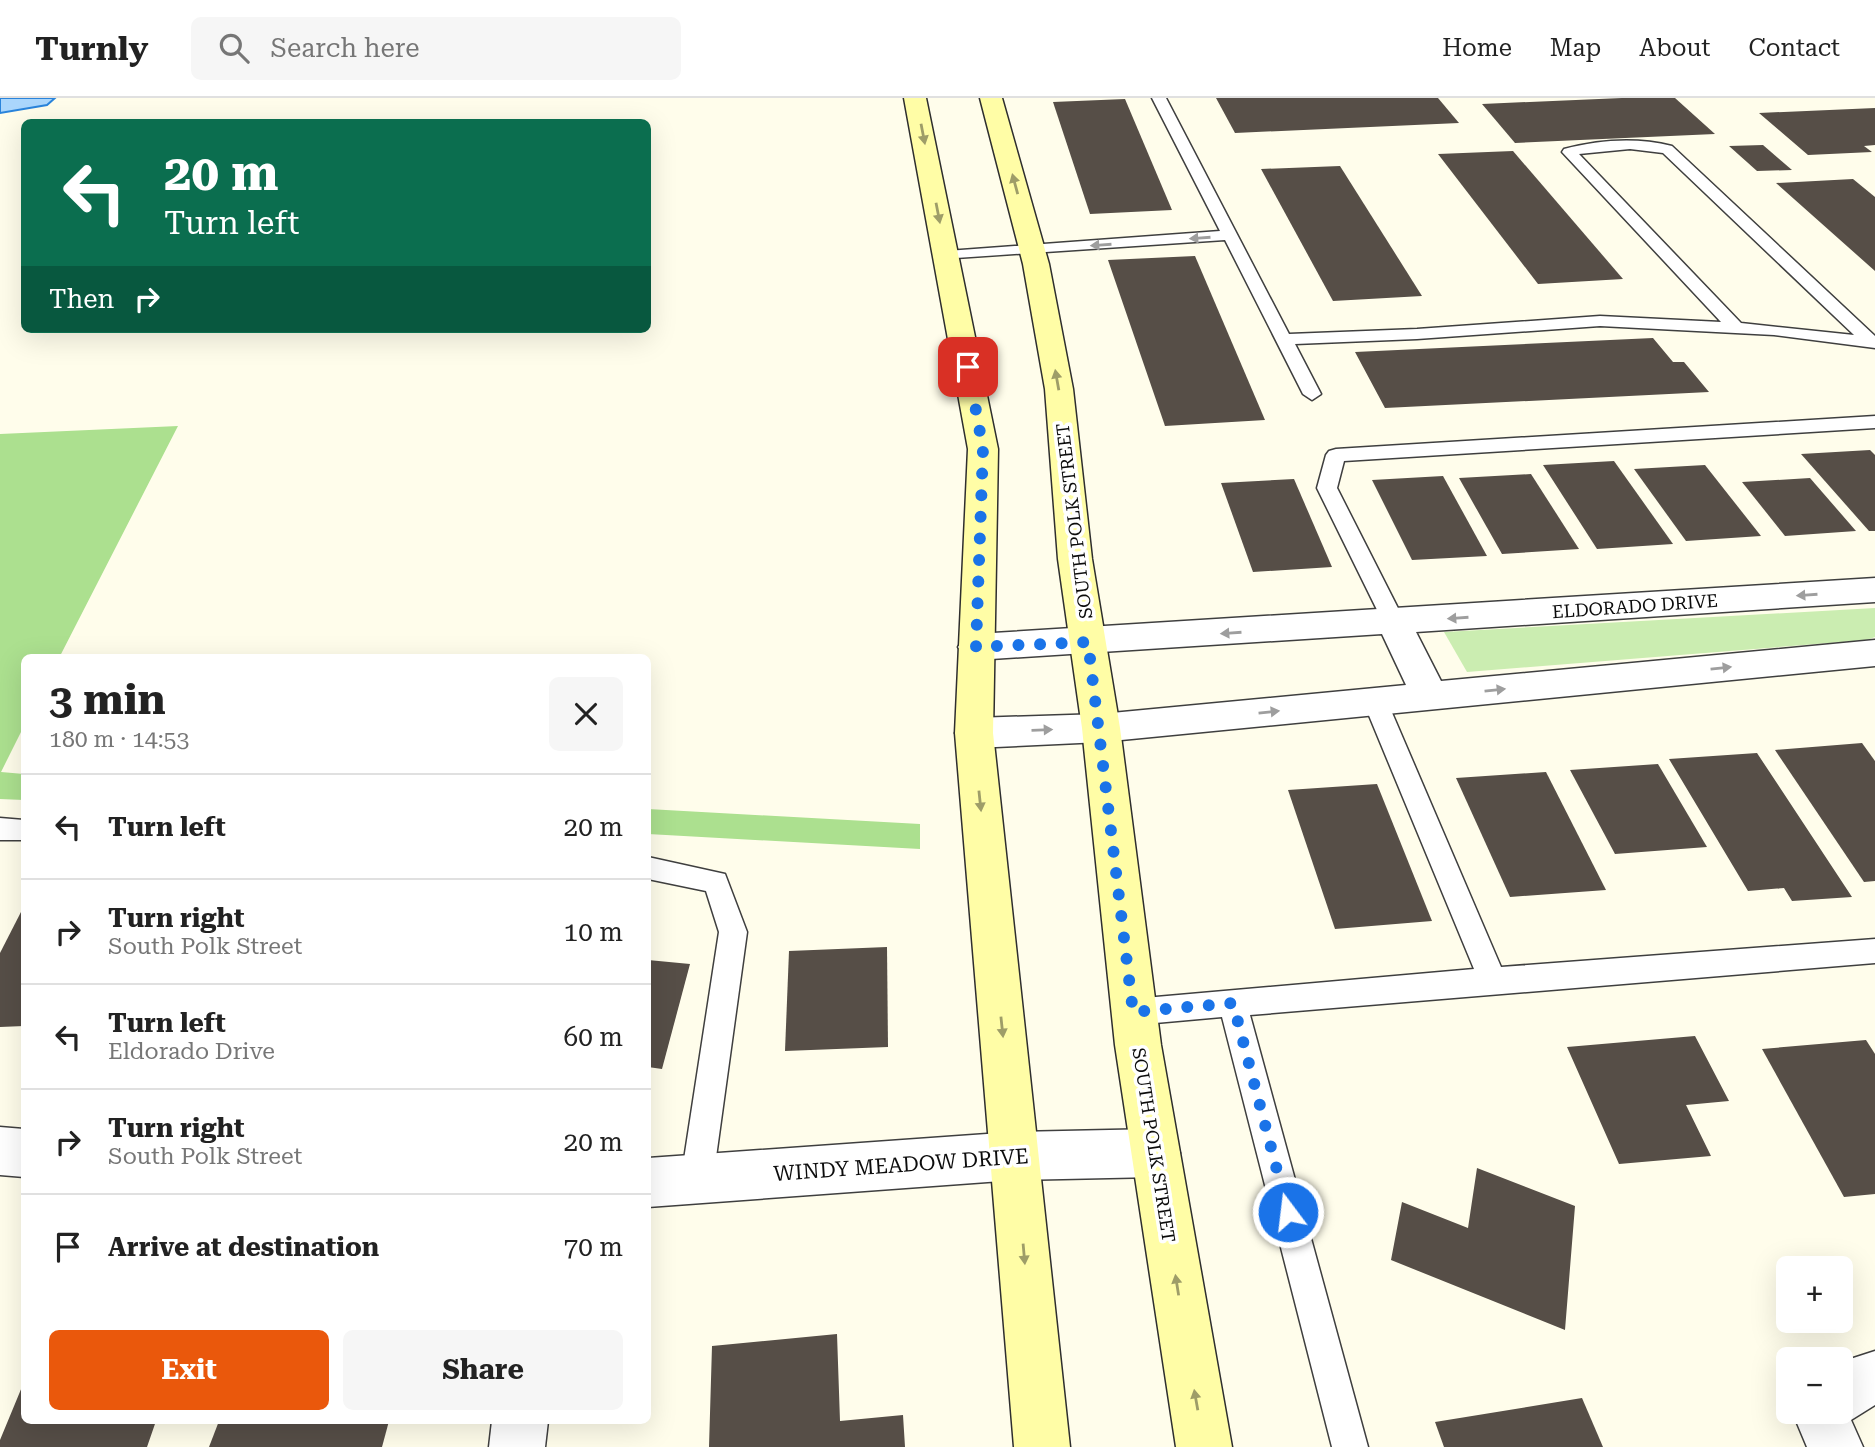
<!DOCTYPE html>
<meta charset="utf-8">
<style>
:root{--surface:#fff;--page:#f6f6f6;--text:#222;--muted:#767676;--line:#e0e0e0;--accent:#ea580c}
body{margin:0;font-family:"Roboto Serif",serif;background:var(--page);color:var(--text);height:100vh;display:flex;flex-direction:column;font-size:26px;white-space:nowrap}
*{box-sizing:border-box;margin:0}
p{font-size:23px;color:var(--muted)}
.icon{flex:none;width:38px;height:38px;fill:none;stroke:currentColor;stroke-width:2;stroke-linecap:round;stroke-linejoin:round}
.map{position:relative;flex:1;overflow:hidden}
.panel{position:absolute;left:21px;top:556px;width:630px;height:770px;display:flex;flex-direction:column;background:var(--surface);border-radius:10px;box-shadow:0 7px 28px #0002}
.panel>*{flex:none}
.banner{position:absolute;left:21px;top:21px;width:630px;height:214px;border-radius:10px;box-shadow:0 7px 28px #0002;background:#0b6e4f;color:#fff;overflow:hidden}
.buttons{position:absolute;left:1776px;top:1158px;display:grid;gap:14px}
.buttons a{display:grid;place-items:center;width:77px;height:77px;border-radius:10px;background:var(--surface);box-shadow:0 7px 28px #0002;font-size:35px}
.pin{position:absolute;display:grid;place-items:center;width:60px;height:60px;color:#fff;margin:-30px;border-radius:14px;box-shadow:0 4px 10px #0006}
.me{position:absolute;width:77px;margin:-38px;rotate:345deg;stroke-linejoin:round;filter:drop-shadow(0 0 5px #0008)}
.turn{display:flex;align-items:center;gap:24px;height:147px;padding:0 28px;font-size:32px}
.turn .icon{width:91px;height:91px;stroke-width:2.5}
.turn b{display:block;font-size:49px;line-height:60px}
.then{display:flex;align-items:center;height:66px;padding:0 28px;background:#0003;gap:14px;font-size:26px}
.round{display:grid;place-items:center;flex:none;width:74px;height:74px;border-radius:10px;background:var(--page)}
.overview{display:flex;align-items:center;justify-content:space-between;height:119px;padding:0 28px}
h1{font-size:42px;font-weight:700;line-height:52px}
.button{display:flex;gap:14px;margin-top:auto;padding:14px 28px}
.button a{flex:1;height:80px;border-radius:10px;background:var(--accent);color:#fff;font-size:28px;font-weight:700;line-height:80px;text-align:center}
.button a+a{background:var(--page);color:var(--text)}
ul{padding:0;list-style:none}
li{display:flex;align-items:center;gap:21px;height:105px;padding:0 28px;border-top:2px solid var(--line)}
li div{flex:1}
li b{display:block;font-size:26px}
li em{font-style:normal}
header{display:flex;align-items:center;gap:42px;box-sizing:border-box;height:98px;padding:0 35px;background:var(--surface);border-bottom:2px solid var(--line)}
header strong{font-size:33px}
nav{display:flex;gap:38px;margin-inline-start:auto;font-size:24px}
.search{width:490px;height:63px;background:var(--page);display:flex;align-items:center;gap:18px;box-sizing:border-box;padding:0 24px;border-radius:10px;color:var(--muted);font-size:26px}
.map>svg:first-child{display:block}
</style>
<header>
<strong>Turnly</strong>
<div class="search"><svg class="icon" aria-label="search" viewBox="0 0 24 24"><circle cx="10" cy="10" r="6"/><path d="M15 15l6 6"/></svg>Search here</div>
<nav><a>Home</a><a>Map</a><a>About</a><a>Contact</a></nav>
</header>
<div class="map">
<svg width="1875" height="1349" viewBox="0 0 1875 1349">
<rect width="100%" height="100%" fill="#fffdeb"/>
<!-- green -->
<polygon fill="#cbedb1" points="1875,510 1875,539 1867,542 1467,574 1444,534"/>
<!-- forest -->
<g fill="#ace08f">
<polygon points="178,328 59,560 24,560 24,628 1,674 24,676 24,702 0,701 0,336"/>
<polygon points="648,711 920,726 920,751 648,736"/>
</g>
<!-- water -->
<polygon fill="#aad6fc" stroke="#2a84db" stroke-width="2" points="0,0 55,0 47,7 0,15"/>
<!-- building -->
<g fill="#564e47">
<polygon points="1216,0 1438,0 1459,25 1235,35"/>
<polygon points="1622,0 1675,0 1715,36 1515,45 1482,6"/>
<polygon points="1125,1 1172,112 1090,116 1053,4"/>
<polygon points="1875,10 1875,47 1864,48 1872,54 1808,57 1759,15"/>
<polygon points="1763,47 1792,72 1757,73 1729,48"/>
<polygon points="1513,53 1623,181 1538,186 1438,56"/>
<polygon points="1340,68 1422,198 1333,203 1261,71"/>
<polygon points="1853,81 1875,99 1875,173 1776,85"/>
<polygon points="1195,158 1265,322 1165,328 1108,162"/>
<polygon points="1653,240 1673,264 1684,264 1709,294 1385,310 1355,254"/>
<polygon points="1870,352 1875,357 1875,433 1869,433 1801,356"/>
<polygon points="1614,363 1673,446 1597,451 1543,367"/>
<polygon points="1705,367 1761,438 1686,443 1634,371"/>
<polygon points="1531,376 1579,451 1502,456 1459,380"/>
<polygon points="1443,378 1487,458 1412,462 1372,382"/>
<polygon points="1810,380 1856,433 1785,438 1742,384"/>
<polygon points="1294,381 1332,469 1253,474 1221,385"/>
<polygon points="1862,645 1875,663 1875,783 1864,784 1775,652"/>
<polygon points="1757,655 1852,799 1792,803 1784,790 1748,793 1669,661"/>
<polygon points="1658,666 1707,749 1615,756 1570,672"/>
<polygon points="1546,674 1606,792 1510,799 1456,680"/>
<polygon points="1377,686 1432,823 1335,831 1288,692"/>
<polygon points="22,812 24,812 24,928 0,929 0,855"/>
<polygon points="887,849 888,949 785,953 789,853"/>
<polygon points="648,862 690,866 662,971 648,969"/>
<polygon points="1695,938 1729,1003 1686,1007 1711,1058 1619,1066 1567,949"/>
<polygon points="1866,942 1875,956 1875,1096 1844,1099 1762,951"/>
<polygon points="1477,1070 1575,1108 1565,1232 1391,1162 1402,1104 1468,1130"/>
<polygon points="837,1236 840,1323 903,1317 905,1349 709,1349 712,1248"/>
<polygon points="24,1284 24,1323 156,1323 147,1349 0,1349 0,1342"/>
<polygon points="1582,1300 1603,1349 1444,1349 1435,1324"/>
<polygon points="219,1323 389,1323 382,1349 209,1349"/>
</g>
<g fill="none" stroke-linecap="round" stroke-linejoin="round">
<defs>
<g id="lane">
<path d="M 1152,0 L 1166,0 L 1289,236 L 1417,231 L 1600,218 L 1721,224 L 1562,54 L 1564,51 C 1599,42 1636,39 1672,48 L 1875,238 L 1875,250 L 1774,237 L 1600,228 L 1417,241 L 1295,246 L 1321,296 L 1312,302 L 1303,296 L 1225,142 L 941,161 L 939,158 L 947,153 L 1220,133 ZM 1630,51 L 1663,55 L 1854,237 L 1741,225 L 1579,56 Z"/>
<polygon points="1875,318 1875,330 1344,363 1337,390 1405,524 1402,530 1394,532 1386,530 1383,524 1317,390 1326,357 1329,353 1336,351"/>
<polygon points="1375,594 1383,597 1387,603 1501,869 1875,841 1875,865 1250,917 1368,1349 1332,1349 1222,919 1133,927 1123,923 1119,914 1123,905 1133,901 1474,871 1363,603 1367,597"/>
<polygon points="0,720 24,722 24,742 0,742"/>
<polygon points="648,759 725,776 747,834 713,1081 708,1092 697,1097 686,1092 681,1081 719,834 706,793 648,781"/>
</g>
<g id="street">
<polygon points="1875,480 1875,504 1416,534 1441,583 1875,542 1875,568 1101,644 974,650 961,645 955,635 961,625 974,620 1101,616 1406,587 1382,536 976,562 964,558 958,549 964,540 976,536"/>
<polygon points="0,1029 24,1031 24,1079 0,1077"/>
<polygon points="1156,1031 1173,1038 1180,1055 1173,1072 1156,1079 1015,1082 648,1109 648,1060 1015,1034"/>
<polygon points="1875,1253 1875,1307 1851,1322 1863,1349 1807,1349 1794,1318 1795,1314 1841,1314 1841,1264"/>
<polygon points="492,1323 548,1323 545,1349 489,1349"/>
</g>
<g id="secondary">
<polygon points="904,0 926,0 998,351 993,635 1070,1349 1014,1349 955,635 968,351"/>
<polygon points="980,0 1002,0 1049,166 1073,291 1092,461 1120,630 1161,947 1232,1349 1176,1349 1115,947 1082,630 1058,461 1045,291 1023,166"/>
</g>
</defs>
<!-- lane casing -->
<use href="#lane" stroke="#3f3f3f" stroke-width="3"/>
<!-- street casing -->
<use href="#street" stroke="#3f3f3f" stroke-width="3"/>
<!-- secondary casing -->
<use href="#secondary" stroke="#2e2e2e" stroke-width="3"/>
<!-- lane -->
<use href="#lane" fill="#fff" fill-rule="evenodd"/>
<!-- street -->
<use href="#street" fill="#fff" fill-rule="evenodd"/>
<!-- secondary -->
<use href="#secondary" fill="#fffda6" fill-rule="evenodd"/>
</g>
<!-- one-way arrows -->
<defs><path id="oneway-solid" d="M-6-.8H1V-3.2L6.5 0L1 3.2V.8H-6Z" transform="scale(1.75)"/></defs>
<g fill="#9e9d68">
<use href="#oneway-solid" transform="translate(923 36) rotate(79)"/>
<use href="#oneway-solid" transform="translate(1015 86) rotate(-105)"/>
<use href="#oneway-solid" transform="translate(938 115) rotate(79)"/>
<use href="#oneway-solid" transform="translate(1057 282) rotate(-100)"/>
<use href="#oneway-solid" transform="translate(980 703) rotate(84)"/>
<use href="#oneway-solid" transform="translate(1002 929) rotate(84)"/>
<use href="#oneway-solid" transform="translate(1024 1156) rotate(85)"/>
<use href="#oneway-solid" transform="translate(1177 1187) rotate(-99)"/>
<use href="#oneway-solid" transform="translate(1196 1302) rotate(-100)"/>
</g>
<g fill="#9e9e9e">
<use href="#oneway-solid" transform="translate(1200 140) rotate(176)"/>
<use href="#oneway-solid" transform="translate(1101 147) rotate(176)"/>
<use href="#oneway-solid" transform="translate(1807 497) rotate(176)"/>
<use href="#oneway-solid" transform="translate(1458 520) rotate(176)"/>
<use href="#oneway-solid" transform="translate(1231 535) rotate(176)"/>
<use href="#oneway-solid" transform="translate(1721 570) rotate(-6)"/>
<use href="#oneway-solid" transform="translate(1495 592) rotate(-6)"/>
<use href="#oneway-solid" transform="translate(1269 614) rotate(-6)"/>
<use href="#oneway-solid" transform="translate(1042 632) rotate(-2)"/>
</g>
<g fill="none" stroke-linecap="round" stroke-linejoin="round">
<!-- route -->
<polyline stroke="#1a73e8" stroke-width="12" stroke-dasharray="0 21.6" points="968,269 983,351 976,549 1088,544 1133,914 1233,905 1288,1114"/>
</g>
<g text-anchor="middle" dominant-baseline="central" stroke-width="7" stroke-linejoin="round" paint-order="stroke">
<!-- street labels -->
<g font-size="18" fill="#0c0c0c" stroke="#fff">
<text transform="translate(1074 423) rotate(-97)">SOUTH POLK STREET</text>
<text transform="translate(1635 508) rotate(-4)">ELDORADO DRIVE</text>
<text transform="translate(1154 1047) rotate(81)">SOUTH POLK STREET</text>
</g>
<!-- near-street labels -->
<g font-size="21" fill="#0c0c0c" stroke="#fff">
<text transform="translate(901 1067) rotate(-4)">WINDY MEADOW DRIVE</text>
</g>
</g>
</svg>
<div class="buttons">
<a>+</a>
<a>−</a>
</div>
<div class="pin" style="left:968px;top:269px;background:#d93025"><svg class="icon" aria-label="arrive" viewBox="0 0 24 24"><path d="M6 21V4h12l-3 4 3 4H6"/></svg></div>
<svg class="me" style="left:1288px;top:1114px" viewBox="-20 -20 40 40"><circle r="17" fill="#1a73e8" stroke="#fff" stroke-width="3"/><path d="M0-11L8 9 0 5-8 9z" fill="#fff"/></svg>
<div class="banner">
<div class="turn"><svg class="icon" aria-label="left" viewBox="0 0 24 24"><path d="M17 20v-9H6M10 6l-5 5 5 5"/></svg><div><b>20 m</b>Turn left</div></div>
<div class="then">Then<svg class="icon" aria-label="right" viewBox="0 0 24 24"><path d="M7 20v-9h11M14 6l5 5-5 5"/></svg></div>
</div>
<section class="panel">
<div class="overview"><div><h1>3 min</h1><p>180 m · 14:53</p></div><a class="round"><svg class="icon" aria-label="close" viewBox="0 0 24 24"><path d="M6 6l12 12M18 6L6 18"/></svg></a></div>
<ul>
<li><svg class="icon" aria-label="left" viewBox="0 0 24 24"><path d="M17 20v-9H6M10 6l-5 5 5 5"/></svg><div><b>Turn left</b></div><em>20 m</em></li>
<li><svg class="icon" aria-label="right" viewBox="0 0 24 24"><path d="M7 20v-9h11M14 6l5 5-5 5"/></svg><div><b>Turn right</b><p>South Polk Street</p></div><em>10 m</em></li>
<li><svg class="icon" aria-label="left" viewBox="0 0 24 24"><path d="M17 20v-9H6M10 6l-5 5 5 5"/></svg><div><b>Turn left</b><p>Eldorado Drive</p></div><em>60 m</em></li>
<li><svg class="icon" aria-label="right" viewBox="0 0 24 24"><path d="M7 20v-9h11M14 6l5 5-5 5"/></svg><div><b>Turn right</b><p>South Polk Street</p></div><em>20 m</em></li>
<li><svg class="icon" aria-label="arrive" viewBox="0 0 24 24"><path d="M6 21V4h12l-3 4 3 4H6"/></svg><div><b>Arrive at destination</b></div><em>70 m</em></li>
</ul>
<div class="button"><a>Exit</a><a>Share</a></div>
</section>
</div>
